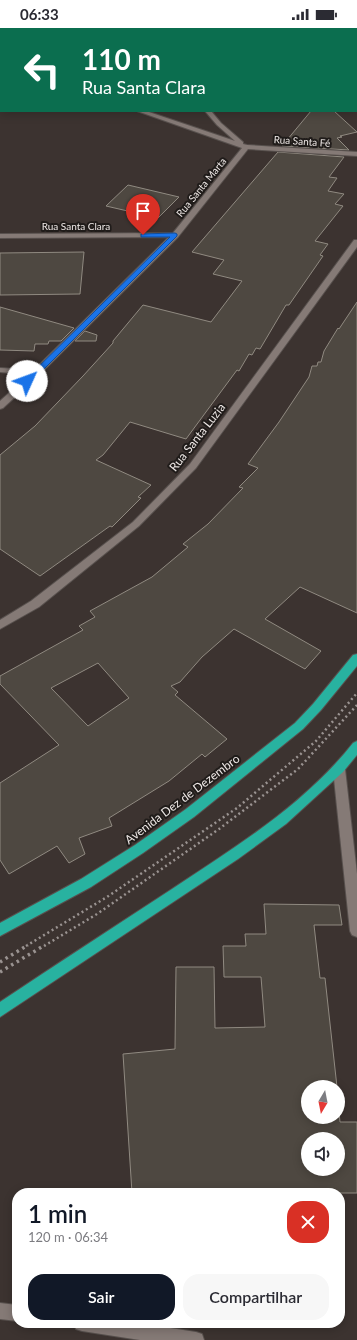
<!DOCTYPE html>
<html lang="pt">
<meta charset="utf-8">
<style>
:root{--surface:#fff;--page:#f7f7f7;--text:#2b2b33;--muted:#7c7c81;--accent:#111827}
body{margin:0;font-family:Lato,sans-serif;background:var(--page);color:var(--text);height:100vh;display:flex;flex-direction:column;font-size:15px;white-space:nowrap}
*{box-sizing:border-box;margin:0}
p{font-size:13px;color:var(--muted)}
.icon{flex:none;width:22px;height:22px;fill:none;stroke:currentColor;stroke-width:2;stroke-linecap:round;stroke-linejoin:round}
.map{position:relative;flex:1;overflow:hidden}
.side{position:absolute;left:12px;top:1160px;width:333px;height:140px;display:flex;flex-direction:column;background:var(--surface);border-radius:16px;box-shadow:0 2px 10px #0003}
.side>*{flex:none}
.hud{position:absolute;left:0px;top:0px;width:357px;height:84px;box-shadow:0 2px 10px #0003;background:#0b6e4f;color:#fff;overflow:hidden}
.needle{width:26px;rotate:190deg}
.buttons{position:absolute;left:301px;top:1052px;display:grid;gap:8px}
.buttons a{display:grid;place-items:center;width:44px;height:44px;border-radius:50%;background:var(--surface);box-shadow:0 2px 10px #0003;font-size:20px}
.pin{position:absolute;display:grid;place-items:center;width:34px;height:34px;color:#fff;margin:-41px -17px;border-radius:50% 50% 50% 0;rotate:-45deg;box-shadow:0 0 4px #0007}
.pin .icon{rotate:45deg}
.me{position:absolute;width:44px;margin:-22px;rotate:47deg;stroke-linejoin:round;filter:drop-shadow(0 0 3px #0008)}
.turn{display:flex;align-items:center;gap:14px;height:84px;padding:0 16px;font-size:18px}
.turn .icon{width:52px;height:52px;stroke-width:2.5}
.turn b{display:block;font-size:28px;line-height:34px}
.round{display:grid;place-items:center;flex:none;width:42px;height:42px;border-radius:16px;background:var(--page)}
.summary{display:flex;align-items:center;justify-content:space-between;height:68px;padding:0 16px}
h1{font-size:24px;font-weight:600;line-height:30px;color:var(--accent)}
.primary-button{display:flex;gap:8px;margin-top:auto;padding:8px 16px}
.primary-button a{flex:1;height:46px;border-radius:16px;background:var(--accent);color:#fff;font-size:16px;font-weight:600;line-height:46px;text-align:center}
.primary-button a+a{background:var(--page);color:var(--text)}
.status{display:flex;justify-content:space-between;align-items:center;height:28px;padding:0 20px;background:var(--surface);direction:ltr}
.status svg{height:11px;fill:currentColor}
.map>svg:first-child{display:block}
</style>
<div class="status"><b>06:33</b><svg viewBox="0 0 49 12"><path d="M0 12V9h3v3zM5 12V6h3v6zM10 12V3h3v9zM15 12V0h3v12zM26 1h20v11H26zM47 4h2v5h-2z"/></svg></div>
<div class="map">
<svg width="357" height="1312" viewBox="0 0 357 1312">
<rect width="100%" height="100%" fill="#3c3330"/>
<!-- building -->
<g fill="#4e4841" stroke="#908a81" fill-rule="evenodd">
<polygon points="311,83 334,83 357,104 340,108 342,109 337,110 349,122 282,118"/>
<polygon points="278,124 344,129 329,149 337,150 328,163 344,166 335,176 343,178 315,213 328,216 320,227 323,228 289,277 286,277 260,321 256,320 252,327 249,326 239,343 237,342 186,411 130,394 103,427 96,432 151,457 138,469 141,470 112,499 110,498 40,548 0,521 0,427 35,398 83,348 113,315 113,313 143,277 211,294 242,253 213,246 224,232 192,224"/>
<polygon points="128,157 179,169 158,190 106,178"/>
<polygon points="84,224 80,266 0,267 0,225"/>
<path d="M 357,274 L 357,585 L 300,559 L 265,591 L 321,623 L 305,641 L 234,601 L 202,629 L 180,654 L 171,658 L 178,664 L 175,667 L 227,711 L 205,729 L 202,726 L 169,753 L 109,790 L 112,798 L 79,810 L 85,826 L 69,835 L 57,818 L 9,846 L 0,832 L 0,755 L 59,717 L 0,656 L 0,648 L 83,602 L 79,598 L 95,589 L 90,583 L 152,549 L 188,519 L 183,516 L 208,496 L 243,460 L 239,459 L 258,440 L 248,436 L 279,394 L 309,349 L 312,338 L 317,338 L 318,334 L 321,334 L 324,323 L 338,300 L 339,301 ZM 98,635 L 129,670 L 88,698 L 51,660 Z"/>
<polygon points="0,279 74,300 61,313 49,313 48,316 35,316 34,323 0,322"/>
<polygon points="85,303 97,307 96,313 75,313"/>
<path d="M 264,876 L 339,877 L 342,897 L 314,897 L 320,950 L 325,950 L 337,1059 L 308,1059 L 308,1089 L 338,1089 L 338,1074 L 340,1094 L 357,1094 L 357,1165 L 132,1165 L 123,1026 L 175,1021 L 176,939 L 214,939 L 215,1000 L 265,999 L 261,949 L 224,949 L 223,918 L 246,918 L 245,906 L 266,906 ZM 308,1111 L 338,1111 L 338,1141 L 308,1141 Z"/>
</g>
<g fill="none" stroke-linecap="round" stroke-linejoin="round">
<defs>
<g id="minor">
<polygon points="5,0 11,0 12,1 6,1"/>
<polygon points="133,0 139,0 140,1 134,1"/>
<polygon points="200,0 235,0 236,1 201,1"/>
<polygon points="277,0 283,0 284,1 278,1"/>
<rect x="356" y="64" width="1" height="5"/>
<polygon points="137,83 146,83 235,113 217,97 205,83 211,83 221,95 243,114 243,116 247,117 357,124 357,128 248,121 178,209 39,347 3,380 0,381 0,373 29,347 0,344 0,340 34,342 169,209 0,210 0,206 173,205 242,120"/>
<polygon points="354,212 357,212 357,219 196,440 139,498 39,579 0,601 0,592 31,573 133,494 190,436"/>
<polygon points="339,736 343,738 345,741 357,846 357,909 352,907 350,903 333,741 335,738"/>
<polygon points="0,1275 17,1277 17,1293 0,1291"/>
<polygon points="74,1295 138,1295 196,1304 202,1306 204,1312 140,1312 82,1303 76,1301"/>
</g>
<g id="trunk">
<polygon points="357,626 357,638 321,682 303,701 194,789 143,825 91,859 0,908 0,895 81,851 135,817 186,781 295,695 313,676 353,627"/>
<path d="M 357,713 L 357,727 L 343,744 L 286,796 L 238,831 L 0,989 L 0,974 C 57,936 115,898 172,861 C 237,818 305,776 353,715 Z"/>
</g>
</defs>
<!-- minor casing -->
<use href="#minor" stroke="#58514e" stroke-width="2"/>
<!-- trunk casing -->
<use href="#trunk" stroke="#58514e" stroke-width="2"/>
<!-- path-far1 -->
<g stroke="#9a9391" stroke-width="2.5" stroke-dasharray="2 3" stroke-linecap="butt">
<polyline points="26,918 107,869 237,780 316,713 357,665"/>
<polyline points="44,918 97,886 219,801 298,741 357,677"/>
</g>
<!-- path -->
<g stroke="#9a9391" stroke-width="3.5" stroke-dasharray="2.5 4" stroke-linecap="butt">
<polyline points="0,934 28,917"/>
<polyline points="0,944 45,917"/>
</g>
<!-- minor -->
<use href="#minor" fill="#857a76" fill-rule="evenodd"/>
<!-- trunk -->
<use href="#trunk" fill="#28b2a0" fill-rule="evenodd"/>
</g>
<!-- route -->
<polygon fill="#1a73e8" stroke="#114b97" points="175,205 177,206 177,208 30,355 25,355 25,352 170,209 141,209 141,206"/>
<g text-anchor="middle" dominant-baseline="central" stroke-width="4" stroke-linejoin="round" paint-order="stroke">
<!-- far-street labels -->
<g font-size="10" fill="#efe9e7" stroke="#201c1a">
<text transform="translate(302 113) rotate(4)">Rua Santa Fé</text>
<text transform="translate(201 159) rotate(-51)">Rua Santa Marta</text>
<text x="76" y="198">Rua Santa Clara</text>
</g>
<!-- street labels -->
<g font-size="12" fill="#efe9e7" stroke="#201c1a">
<text transform="translate(197 409) rotate(-52)">Rua Santa Luzia</text>
<text transform="translate(182 771) rotate(-37)">Avenida Dez de Dezembro</text>
</g>
</g>
</svg>
<div class="buttons">
<a><svg class="needle" viewBox="-14 -14 28 28"><path d="M0-13l5 13h-10z" fill="#e53935"/><path d="M0 13l5-13h-10z" fill="#7c7c81"/></svg></a>
<a><svg class="icon" aria-label="sound" viewBox="0 0 24 24"><path d="M4 9h4l5-4v14l-5-4H4zM17 9q2 3 0 6"/></svg></a>
</div>
<div class="pin" style="left:143px;top:207px;background:#d93025"><svg class="icon" aria-label="arrive" viewBox="0 0 24 24"><path d="M6 21V4h12l-3 4 3 4H6"/></svg></div>
<svg class="me" style="left:27px;top:353px" viewBox="-20 -20 40 40"><circle r="19" fill="#fff"/><path d="M0-13L10 11 0 6-10 11z" fill="#1a73e8"/></svg>
<div class="hud">
<div class="turn"><svg class="icon" aria-label="left" viewBox="0 0 24 24"><path d="M17 20v-9H6M10 6l-5 5 5 5"/></svg><div><b>110 m</b>Rua Santa Clara</div></div>
</div>
<section class="side">
<div class="summary"><div><h1>1 min</h1><p>120 m · 06:34</p></div><a class="round" style="background:#d93025;color:#fff"><svg class="icon" aria-label="close" viewBox="0 0 24 24"><path d="M6 6l12 12M18 6L6 18"/></svg></a></div>
<div class="primary-button"><a>Sair</a><a>Compartilhar</a></div>
</section>
</div>
